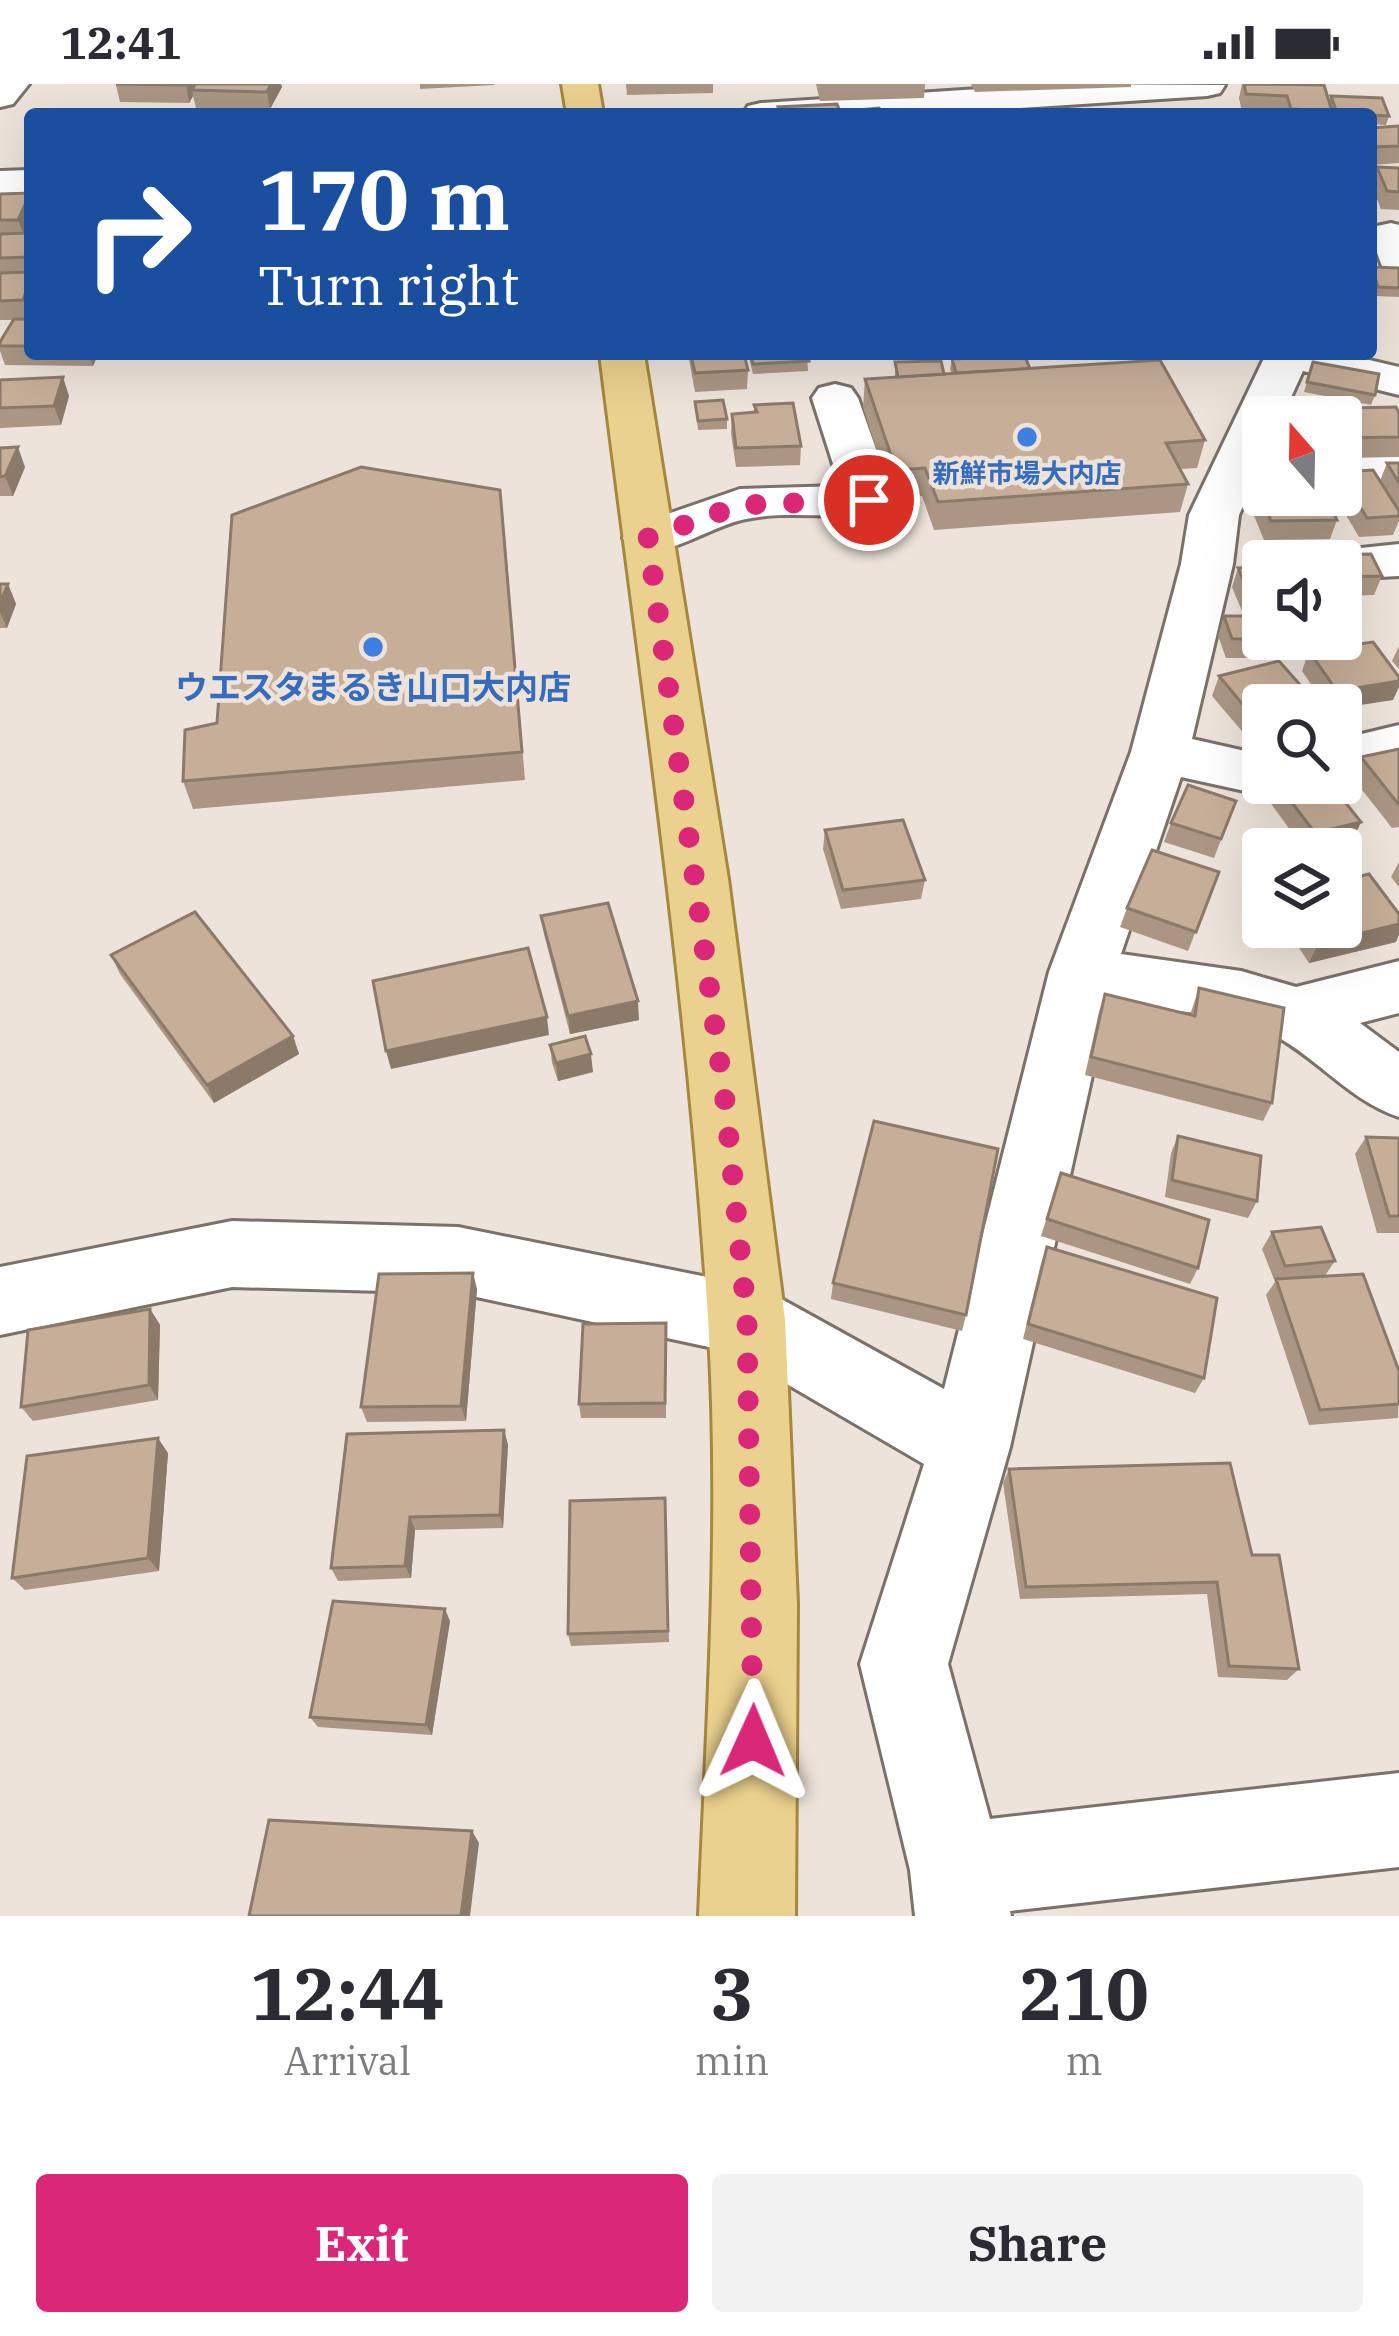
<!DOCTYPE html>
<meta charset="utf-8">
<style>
:root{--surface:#fff;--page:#f2f2f3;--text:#2b2b33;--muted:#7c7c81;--accent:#db2777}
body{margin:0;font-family:"IBM Plex Serif","Noto Sans JP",serif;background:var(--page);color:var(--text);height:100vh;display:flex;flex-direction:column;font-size:45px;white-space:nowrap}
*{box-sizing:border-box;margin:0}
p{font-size:39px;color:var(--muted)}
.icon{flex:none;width:66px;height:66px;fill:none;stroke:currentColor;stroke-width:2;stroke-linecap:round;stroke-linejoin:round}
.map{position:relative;height:1832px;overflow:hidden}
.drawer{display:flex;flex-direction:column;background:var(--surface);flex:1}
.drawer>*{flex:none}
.banner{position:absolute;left:24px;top:24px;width:1353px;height:252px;border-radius:12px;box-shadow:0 12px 48px #0002;background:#1a4fa0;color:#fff;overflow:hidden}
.needle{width:78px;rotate:340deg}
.buttons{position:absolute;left:1242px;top:312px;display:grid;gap:24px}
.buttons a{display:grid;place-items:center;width:120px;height:120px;border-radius:12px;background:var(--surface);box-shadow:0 12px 48px #0002;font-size:60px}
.pin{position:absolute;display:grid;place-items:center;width:102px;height:102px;color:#fff;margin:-51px;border:6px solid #fff;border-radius:50%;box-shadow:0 3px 12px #0007}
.me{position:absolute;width:132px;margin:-66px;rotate:1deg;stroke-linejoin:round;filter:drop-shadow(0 0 9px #0008)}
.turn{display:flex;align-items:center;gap:42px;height:252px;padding:0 36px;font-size:54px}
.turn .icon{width:156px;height:156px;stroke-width:2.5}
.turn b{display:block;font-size:84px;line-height:102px}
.eta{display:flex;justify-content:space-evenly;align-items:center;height:204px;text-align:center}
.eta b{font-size:72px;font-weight:700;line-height:84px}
.button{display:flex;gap:24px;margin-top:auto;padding:24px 36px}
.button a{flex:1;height:138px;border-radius:12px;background:var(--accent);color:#fff;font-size:48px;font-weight:700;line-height:138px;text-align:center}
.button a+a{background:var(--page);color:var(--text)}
.status{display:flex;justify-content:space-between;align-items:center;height:84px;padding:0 60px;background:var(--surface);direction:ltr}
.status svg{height:33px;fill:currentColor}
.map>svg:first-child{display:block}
</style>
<div class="status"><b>12:41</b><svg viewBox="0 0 49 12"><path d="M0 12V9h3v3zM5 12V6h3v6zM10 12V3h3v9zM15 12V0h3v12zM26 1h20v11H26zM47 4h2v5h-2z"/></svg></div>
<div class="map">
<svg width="1399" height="1832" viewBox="0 0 1399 1832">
<rect width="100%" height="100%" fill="#ede3da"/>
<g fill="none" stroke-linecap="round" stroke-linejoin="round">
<defs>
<g id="minor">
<polygon points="0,0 29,0 13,20 0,23"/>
<polygon points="1056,0 1225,1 1220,9 1207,12 928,30 743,30 748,22 761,19"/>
<polygon points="30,86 30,110 0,111 0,87"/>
<polygon points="1391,139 1399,141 1399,191 1384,188 1371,152 1377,142"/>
<path d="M 1266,270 L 1344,270 L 1399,283 L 1399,311 L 1303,287 L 1282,333 L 1263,333 L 1263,377 L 1239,431 L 1233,480 L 1192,655 L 1263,671 L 1263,699 L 1288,699 L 1284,705 L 1263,711 L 1181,693 L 1121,870 L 1241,887 L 1296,903 L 1399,877 L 1399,929 L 1360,939 L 1399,968 L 1399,1033 C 1350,1017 1319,975 1274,951 C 1226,925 1161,928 1108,919 L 1010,1363 L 948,1580 L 990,1735 L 1399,1689 L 1399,1783 L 1010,1827 L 1011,1832 L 915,1832 L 910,1786 L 860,1580 L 924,1380 L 732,1268 L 458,1209 L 232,1203 L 0,1251 L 0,1183 L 232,1137 L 458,1143 L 747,1201 L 774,1211 L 944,1305 L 1049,888 L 1131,668 L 1181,480 L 1189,431 Z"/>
<path d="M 835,300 L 851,304 L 858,314 L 894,416 L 886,426 C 841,438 792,425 746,435 C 706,443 671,475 630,465 L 623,454 L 630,443 L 740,405 L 840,402 L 812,314 L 819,304 Z"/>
<polygon points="1399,371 1399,401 1341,403 1341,373"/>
<polygon points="1399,460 1399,492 1341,495 1341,477 1317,477 1323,468"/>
<polygon points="1399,641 1399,681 1341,695 1341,655"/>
</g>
<g id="major">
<polygon points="562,0 598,0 603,30 567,30"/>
<path d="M 600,270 L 644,270 L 728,795 L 785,1236 L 797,1520 L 795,1832 L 699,1832 C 707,1634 721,1432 708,1234 C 688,912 640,590 600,270 Z"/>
</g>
</defs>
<!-- minor casing -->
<use href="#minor" stroke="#7a7169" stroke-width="6"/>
<!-- major casing -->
<use href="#major" stroke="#a5873d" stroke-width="6"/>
<!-- minor -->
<use href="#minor" fill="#fff" fill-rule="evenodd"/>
<!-- major -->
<use href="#major" fill="#ebd18e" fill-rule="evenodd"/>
</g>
<!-- wall -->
<g fill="#aa9683">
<polygon points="281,0 282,3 270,25 196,24 193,12 189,19 120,18 116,1"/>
<polygon points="420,0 494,0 494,1 420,5"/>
<polygon points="626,0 713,0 713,9 627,11"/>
<polygon points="816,0 925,0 924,14 820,17"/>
<polygon points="971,0 1131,0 1131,3 975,8"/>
<polygon points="1242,0 1324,1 1329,18 1331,12 1389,32 1386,41 1371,40 1371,30 1242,28 1239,14"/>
<polygon points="1399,42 1399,79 1371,81 1371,44"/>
<polygon points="1377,83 1399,84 1399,126 1381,125 1371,101"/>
<polygon points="30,109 30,141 27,149 30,149 30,270 98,270 93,282 5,281 0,267 0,258 13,236 0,236 0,110"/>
<polygon points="1372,183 1399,184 1399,213 1374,212 1371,201"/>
<polygon points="688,270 744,270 748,286 747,305 695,308"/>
<polygon points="748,270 807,270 808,287 753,290"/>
<polygon points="952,275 1030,285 1205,356 1197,384 1180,385 1188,400 1180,428 934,446 922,412 892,414 863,323 865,295 895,293 895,278 944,290 952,290 950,285"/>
<polygon points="1313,278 1375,311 1371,321 1304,308"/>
<polygon points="0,296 69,312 61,341 0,344"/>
<polygon points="695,318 727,335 727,345 698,346"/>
<polygon points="754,321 801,362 800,381 736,383 731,350 732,330 754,329"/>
<polygon points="1300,325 1399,329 1399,373 1341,374 1341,333 1297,333"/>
<polygon points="0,364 25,383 13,412 0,412"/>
<polygon points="1387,379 1399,379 1399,437 1393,451 1359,453 1334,411 1341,411 1341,388 1380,397"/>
<polygon points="1252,392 1337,436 1330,455 1264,456 1246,412"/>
<polygon points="500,406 525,696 193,725 183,697 217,639"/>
<polygon points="1371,470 1382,492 1374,511 1341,512 1341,477 1321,477 1323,471"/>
<polygon points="1263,483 1263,555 1275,555 1268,574 1226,574 1218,552 1224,532 1244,532 1232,503 1238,484"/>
<polygon points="0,500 8,500 16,520 7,544 0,544"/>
<polygon points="1399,562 1399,585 1392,577"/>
<polygon points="1309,567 1393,616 1325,621 1302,587"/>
<polygon points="1219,592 1263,621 1263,657 1252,659 1212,612"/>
<polygon points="1399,665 1399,743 1392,744 1352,693 1361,673"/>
<polygon points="1276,699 1361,738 1352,757 1318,765 1304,765 1269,717"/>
<polygon points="1236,717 1214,774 1164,758 1171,739"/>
<polygon points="825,746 925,796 921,815 841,825 823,765"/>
<polygon points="1399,778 1399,803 1391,793"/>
<polygon points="1219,788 1188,867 1120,843 1127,824"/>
<polygon points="541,832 639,936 570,950 544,850"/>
<polygon points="1285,843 1341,843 1396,858 1309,879"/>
<polygon points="111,871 293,952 299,970 214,1019 120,890"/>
<polygon points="1199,904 1272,1019 1263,1037 1085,991 1099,928 1105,910 1190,931"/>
<polygon points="550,961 593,988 558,997 552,979"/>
<polygon points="1178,1052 1257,1117 1248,1134 1165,1113 1171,1069"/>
<polygon points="1366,1053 1399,1054 1399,1149 1377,1149 1355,1070"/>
<polygon points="1061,1089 1198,1184 1190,1200 1041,1152"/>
<polygon points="1272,1148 1335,1177 1324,1193 1399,1287 1398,1334 1309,1341 1266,1211 1275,1198 1262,1165"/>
<polygon points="1047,1163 1204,1294 1195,1309 1023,1255 1041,1180"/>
<polygon points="833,1199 966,1231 962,1247 831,1215"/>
<polygon points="477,1205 466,1337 367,1338 361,1323"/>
<polygon points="150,1225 160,1241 158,1316 33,1337 21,1323"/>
<polygon points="666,1254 666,1334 581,1334 579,1320"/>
<polygon points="504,1346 508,1361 503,1444 415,1446 411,1494 338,1497 331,1484"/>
<polygon points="168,1369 159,1487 25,1506 12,1494"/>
<polygon points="1009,1385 1252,1471 1299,1585 1287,1596 1218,1593 1207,1510 1020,1515 1003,1399"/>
<polygon points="665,1414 669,1558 571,1562 568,1550"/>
<polygon points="450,1537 432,1651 318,1643 310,1633"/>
</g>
<!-- shaded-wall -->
<g fill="#8b7a6a">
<polygon points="186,0 199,0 192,6 193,12 189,19"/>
<polygon points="271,0 281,0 282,3 270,25 267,8"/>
<polygon points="30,109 30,141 25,154 18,136"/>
<polygon points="30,196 29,235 23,216"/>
<polygon points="89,270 98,270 93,282"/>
<polygon points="63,293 69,312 61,341 54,322"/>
<polygon points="18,363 25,383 13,412 5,392"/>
<polygon points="8,500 16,520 7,544 0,528 0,519"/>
<polygon points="1399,597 1399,603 1393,616 1341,624 1341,621 1331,621 1337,607"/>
<polygon points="1263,639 1263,657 1252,659 1259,640"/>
<polygon points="1361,738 1352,757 1318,765 1307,765 1315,749"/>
<polygon points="1399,840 1399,851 1396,858 1309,879 1318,860"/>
<polygon points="638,917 639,936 570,950 568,932"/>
<polygon points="547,933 549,951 391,985 386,967"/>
<polygon points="293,952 299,970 214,1019 207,1001"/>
<polygon points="591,970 593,988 558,997 556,979"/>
<polygon points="473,1189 477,1205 466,1337 461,1322"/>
<polygon points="150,1225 160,1241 158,1316 149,1301"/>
<polygon points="504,1346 508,1361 503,1444 500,1431"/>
<polygon points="158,1354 168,1369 159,1487 148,1474"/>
<polygon points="410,1433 415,1446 411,1494 405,1482"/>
<polygon points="445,1525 450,1537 432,1651 426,1641"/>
<polygon points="472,1747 479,1759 470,1832 461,1832"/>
</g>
<!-- building -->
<g fill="#c6ae98" stroke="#8b7a6a" stroke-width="3">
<polygon points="116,0 186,0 185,1"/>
<polygon points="195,0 271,0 267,8 192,6"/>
<polygon points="1244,0 1324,1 1332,27 1291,25 1287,12 1246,10"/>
<polygon points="1331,12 1382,14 1389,32 1337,29"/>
<polygon points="837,20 841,30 781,30 778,23"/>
<polygon points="879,24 884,30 849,30 847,27"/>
<polygon points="1399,42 1399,62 1371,63 1371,44"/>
<polygon points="1377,83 1399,84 1399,108 1387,107"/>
<polygon points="30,109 18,136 0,136 0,110"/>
<polygon points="30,149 30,173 0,174 0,150"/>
<polygon points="1372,183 1399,184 1399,204 1378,203"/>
<polygon points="30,188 30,196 23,216 0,217 0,189"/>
<polygon points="14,235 30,235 30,262 0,262 0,258"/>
<polygon points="691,270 744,270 748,286 695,289"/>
<polygon points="751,270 807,270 809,277 753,280"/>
<polygon points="1025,272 1030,285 956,289 952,275"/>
<polygon points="1160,276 1205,356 1166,359 1188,400 938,418 925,384 896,386 865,295"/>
<polygon points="941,277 944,290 898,293 895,278"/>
<polygon points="1313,278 1379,290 1375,311 1307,298"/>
<polygon points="63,293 54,322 0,324 0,296"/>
<polygon points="723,316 727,335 698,337 695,318"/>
<polygon points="793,319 801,362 736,364 732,330 757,328 754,321"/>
<polygon points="1396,323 1399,329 1399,353 1341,354 1341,333 1303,333 1300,325"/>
<polygon points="18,363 5,392 0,393 0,364"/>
<polygon points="1387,379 1399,379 1399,399"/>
<polygon points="361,383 500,406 522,668 183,697 185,646 217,639 232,431"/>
<polygon points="1373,386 1399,427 1399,432 1367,434 1341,391 1341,388"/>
<polygon points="1252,392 1263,392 1263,411 1325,411 1337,436 1271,437"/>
<polygon points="1371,470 1382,492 1341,493 1341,477 1326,477 1323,471"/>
<polygon points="1263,483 1263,521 1254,521 1238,484"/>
<polygon points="0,500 8,500 0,519"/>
<polygon points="1224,532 1263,532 1263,555 1232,555"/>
<polygon points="1373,558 1399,593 1399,597 1337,607 1309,567"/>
<polygon points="1279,577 1318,621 1263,621 1263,639 1259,640 1219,592"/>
<polygon points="1399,665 1399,721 1361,673"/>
<polygon points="1277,699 1330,699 1361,738 1315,749"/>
<polygon points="1188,701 1236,717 1221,755 1171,739"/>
<polygon points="903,736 925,796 843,806 825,746"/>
<polygon points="1152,766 1219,788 1196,848 1127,824"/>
<polygon points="1369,790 1399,830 1399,840 1318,860 1306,843 1341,843 1341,797"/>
<polygon points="608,819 638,917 568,932 541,832"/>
<polygon points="195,828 293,952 207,1001 111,871"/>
<polygon points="528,864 547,933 386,967 373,897"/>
<polygon points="1199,904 1284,924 1272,1019 1091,973 1105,910 1195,932"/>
<polygon points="585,952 591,970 556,979 550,961"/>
<polygon points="874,1037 998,1065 966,1231 833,1199"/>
<polygon points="1178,1052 1261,1072 1257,1117 1172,1096"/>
<polygon points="1366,1053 1399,1054 1399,1132 1389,1132"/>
<polygon points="1061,1089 1209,1136 1198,1184 1047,1135"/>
<polygon points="1321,1143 1335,1177 1285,1182 1272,1148"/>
<polygon points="1047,1163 1217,1214 1204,1294 1028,1240"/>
<polygon points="473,1189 461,1322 361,1323 379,1190"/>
<polygon points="1363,1190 1399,1287 1399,1320 1320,1326 1276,1195"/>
<polygon points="150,1225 149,1301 21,1323 28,1246"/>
<polygon points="666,1239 665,1319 579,1320 583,1240"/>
<polygon points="504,1346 500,1431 410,1433 405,1482 331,1484 347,1350"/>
<polygon points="158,1354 148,1474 12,1494 27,1372"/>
<polygon points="1230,1379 1252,1471 1279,1471 1299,1585 1229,1582 1217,1498 1026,1503 1009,1385"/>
<polygon points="665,1414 668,1547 568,1550 570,1417"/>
<polygon points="333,1517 445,1525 426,1641 310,1633"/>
<polygon points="269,1736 472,1747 461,1832 249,1832"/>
</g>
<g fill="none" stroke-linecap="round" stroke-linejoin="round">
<!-- route -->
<polyline stroke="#db2777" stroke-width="21" stroke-dasharray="0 37.8" points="753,1657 747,1236 726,1024 648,454 740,421 869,416"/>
</g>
<!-- markers -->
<g fill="#3f7fe0" stroke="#ede3da" stroke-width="4.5">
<circle cx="1027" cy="353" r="12"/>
<circle cx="373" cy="563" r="12"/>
</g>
<g text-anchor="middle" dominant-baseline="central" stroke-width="9" stroke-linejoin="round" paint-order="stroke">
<!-- far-shop labels -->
<g font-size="27" font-weight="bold" fill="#366cbe" stroke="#ede3da">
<text x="1027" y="388">新鮮市場大内店</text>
</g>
<!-- shop labels -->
<g font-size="33" font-weight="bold" fill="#366cbe" stroke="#ede3da">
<text x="373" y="602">ウエスタまるき山口大内店</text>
</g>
</g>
</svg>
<div class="buttons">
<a><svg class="needle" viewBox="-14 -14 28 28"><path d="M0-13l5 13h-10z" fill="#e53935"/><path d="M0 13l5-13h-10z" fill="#7c7c81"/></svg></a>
<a><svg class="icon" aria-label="sound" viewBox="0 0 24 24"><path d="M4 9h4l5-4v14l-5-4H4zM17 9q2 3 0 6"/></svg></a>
<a><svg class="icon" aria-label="search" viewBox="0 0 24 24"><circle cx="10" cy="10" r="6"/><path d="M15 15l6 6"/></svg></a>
<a><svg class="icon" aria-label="layers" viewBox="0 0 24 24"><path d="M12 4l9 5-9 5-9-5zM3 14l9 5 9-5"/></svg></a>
</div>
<div class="pin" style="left:869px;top:416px;background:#d93025"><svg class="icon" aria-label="arrive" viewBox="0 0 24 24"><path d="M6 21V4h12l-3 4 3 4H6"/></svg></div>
<svg class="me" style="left:753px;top:1657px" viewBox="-20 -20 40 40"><path d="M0-17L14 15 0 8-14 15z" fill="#db2777" stroke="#fff" stroke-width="4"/></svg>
<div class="banner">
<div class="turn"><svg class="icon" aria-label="right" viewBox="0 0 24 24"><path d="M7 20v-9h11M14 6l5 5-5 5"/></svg><div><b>170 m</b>Turn right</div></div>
</div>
</div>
<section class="drawer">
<div class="eta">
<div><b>12:44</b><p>Arrival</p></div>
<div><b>3</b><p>min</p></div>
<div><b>210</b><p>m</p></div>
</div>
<div class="button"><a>Exit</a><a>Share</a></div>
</section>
